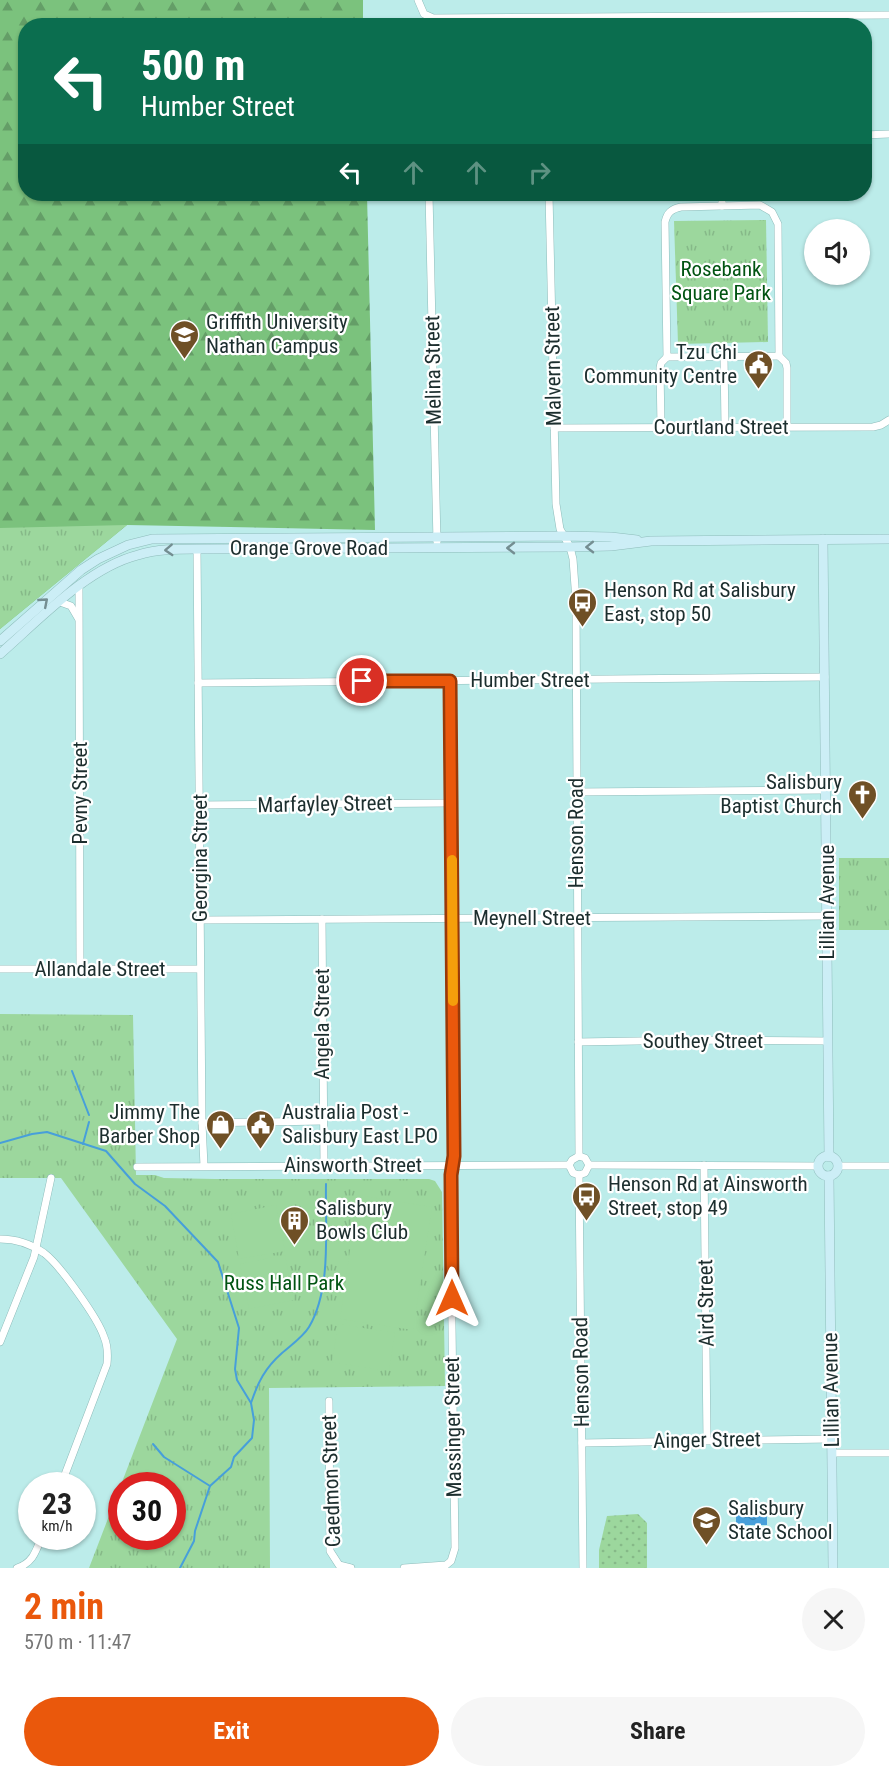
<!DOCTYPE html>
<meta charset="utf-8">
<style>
:root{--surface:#fff;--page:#f6f6f6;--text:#222;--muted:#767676;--accent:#ea580c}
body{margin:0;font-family:"Roboto Condensed",sans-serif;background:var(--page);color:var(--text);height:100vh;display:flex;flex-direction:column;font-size:22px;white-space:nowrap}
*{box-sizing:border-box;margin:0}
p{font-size:20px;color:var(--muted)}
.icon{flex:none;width:33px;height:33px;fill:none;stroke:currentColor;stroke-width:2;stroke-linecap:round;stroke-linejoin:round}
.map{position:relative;height:1568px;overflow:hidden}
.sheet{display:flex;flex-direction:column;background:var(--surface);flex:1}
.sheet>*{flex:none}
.top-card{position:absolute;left:18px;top:18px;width:854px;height:183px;border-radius:24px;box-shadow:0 2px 4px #0004;background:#0b6e4f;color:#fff;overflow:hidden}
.buttons{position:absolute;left:804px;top:219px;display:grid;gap:12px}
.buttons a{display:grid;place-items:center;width:66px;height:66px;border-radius:50%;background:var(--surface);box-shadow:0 2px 4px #0004;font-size:30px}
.speed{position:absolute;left:18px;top:1472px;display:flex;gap:12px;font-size:30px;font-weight:700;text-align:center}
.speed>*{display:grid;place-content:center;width:78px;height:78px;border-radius:50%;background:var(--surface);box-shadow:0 2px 4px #0004;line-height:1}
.speed small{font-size:15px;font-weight:400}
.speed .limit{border:9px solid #d22;background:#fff;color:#111}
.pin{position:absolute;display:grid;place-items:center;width:51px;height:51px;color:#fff;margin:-26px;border:3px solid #fff;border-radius:50%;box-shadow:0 2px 6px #0007}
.me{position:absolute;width:66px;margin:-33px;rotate:0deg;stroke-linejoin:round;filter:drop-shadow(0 0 4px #0008)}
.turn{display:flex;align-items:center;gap:21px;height:126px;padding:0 24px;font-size:27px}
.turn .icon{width:78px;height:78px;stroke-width:2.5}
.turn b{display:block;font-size:42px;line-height:51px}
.lanes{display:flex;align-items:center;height:57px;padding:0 24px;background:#0003;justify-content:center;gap:30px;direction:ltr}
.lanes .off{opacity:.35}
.round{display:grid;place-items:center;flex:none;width:63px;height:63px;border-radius:32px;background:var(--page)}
.summary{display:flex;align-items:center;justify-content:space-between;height:102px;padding:0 24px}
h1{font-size:36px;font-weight:700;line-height:45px;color:var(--accent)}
.cta{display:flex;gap:12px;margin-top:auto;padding:12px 24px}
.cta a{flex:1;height:69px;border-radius:36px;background:var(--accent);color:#fff;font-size:24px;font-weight:700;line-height:69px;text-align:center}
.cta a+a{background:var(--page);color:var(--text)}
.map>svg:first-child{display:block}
</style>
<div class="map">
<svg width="889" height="1568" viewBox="0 0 889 1568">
<defs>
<pattern id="grass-dots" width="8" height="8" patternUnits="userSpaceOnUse" patternTransform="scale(1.5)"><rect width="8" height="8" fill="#9cd79d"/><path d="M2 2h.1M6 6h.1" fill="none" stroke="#86b988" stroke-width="1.8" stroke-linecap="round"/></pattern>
<pattern id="forest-firs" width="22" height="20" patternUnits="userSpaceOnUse" patternTransform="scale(1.5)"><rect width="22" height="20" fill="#7bc27d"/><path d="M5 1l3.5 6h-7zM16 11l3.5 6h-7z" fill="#649e67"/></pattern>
<pattern id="park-tufts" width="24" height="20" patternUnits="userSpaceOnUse" patternTransform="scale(1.5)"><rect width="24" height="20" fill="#9cd79d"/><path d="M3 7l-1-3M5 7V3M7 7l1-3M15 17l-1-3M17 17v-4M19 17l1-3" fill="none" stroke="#86b988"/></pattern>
<pattern id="water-ripples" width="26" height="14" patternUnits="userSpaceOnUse" patternTransform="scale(1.5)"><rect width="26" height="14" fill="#479fda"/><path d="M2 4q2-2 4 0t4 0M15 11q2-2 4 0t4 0" fill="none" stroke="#3a82b1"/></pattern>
</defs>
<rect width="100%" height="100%" fill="#bcecea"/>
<!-- grass -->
<polygon fill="url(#grass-dots)" points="638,1514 647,1523 647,1568 599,1568 599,1550 607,1516"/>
<!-- forest -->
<polygon fill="url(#forest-firs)" points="0,0 363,0 363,25 26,26 26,194 367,194 375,530 127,525 0,629"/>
<!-- park -->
<g fill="url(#park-tufts)" fill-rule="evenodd">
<polygon points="766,220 768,342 678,344 674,221"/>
<polygon points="127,525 0,629 0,528"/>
<rect x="839" y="858" width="50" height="72"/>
<path d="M 0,1014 L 133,1015 L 136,1175 L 155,1175 L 164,1178 L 215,1179 L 429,1179 L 435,1181 L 442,1192 L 445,1386 L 269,1388 L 270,1568 L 89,1568 L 177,1339 L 61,1178 L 0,1178 ZM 122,1485 L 172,1485 L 172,1536 L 122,1536 Z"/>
</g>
<!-- garden -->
<g fill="#9cd79d">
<polygon points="708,262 710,277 695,279 694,264"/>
<polygon points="358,1195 432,1207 413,1330 340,1319"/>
<polygon points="276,1205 285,1251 239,1259 231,1214"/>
<polygon points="285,1255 294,1300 249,1309 240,1264"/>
<polygon points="338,1324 395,1333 389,1371 332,1362"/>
<polygon points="642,1564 642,1568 600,1568 600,1565"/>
</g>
<!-- water -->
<rect fill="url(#water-ripples)" x="736" y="1513" width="31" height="12"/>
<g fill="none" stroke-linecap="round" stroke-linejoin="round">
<!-- stream -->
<g stroke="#479fda" stroke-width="2">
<polyline points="72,1071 89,1115"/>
<polyline points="0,1143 32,1134 47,1132 106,1151 135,1184 165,1206 218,1262 239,1328 235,1369 237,1380 251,1403 254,1420 252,1438 234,1457 231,1467 210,1486 195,1531 194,1541 180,1568"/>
<polyline points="83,1144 89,1122"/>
<path d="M 251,1403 C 258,1382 265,1368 282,1353 C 291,1345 303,1337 309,1327 C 332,1288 325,1228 326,1184"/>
<polyline points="153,1444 164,1457 210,1486"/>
</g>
<defs>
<g id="street">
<polyline points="418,0 424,14 433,18 889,15"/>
<polyline points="864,135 889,134"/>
<polyline points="429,194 437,542"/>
<polyline points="549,194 556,504 560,529 570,547 573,559 576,601 579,1156"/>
<polyline points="722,194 722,206"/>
<path d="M 760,205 L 772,212 L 778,224 L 779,356 L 667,357 L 665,222 C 667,213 671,209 681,207 Z"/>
<polyline points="779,356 786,363 787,368 787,427"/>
<polyline points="724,357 725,426"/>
<polyline points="661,427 660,368 661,363 667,357"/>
<polyline points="554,428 873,427 881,425 889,420"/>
<polyline points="197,549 202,1123 204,1166"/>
<polyline points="79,586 80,968"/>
<polyline points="60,602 71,606 78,618"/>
<polyline points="198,683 825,677"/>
<polyline points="576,792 826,790"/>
<polyline points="199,805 451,803"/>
<polyline points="322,919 324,1165"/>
<polyline points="200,920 827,916"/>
<polyline points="0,969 200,969"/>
<polyline points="578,1042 697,1040 828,1041"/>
<polyline points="202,1123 323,1121"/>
<polyline points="589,1165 818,1166"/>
<polyline points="704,1165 707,1440"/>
<polyline points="838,1166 889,1166"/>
<polyline points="137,1167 569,1165"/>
<polyline points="579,1175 583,1568"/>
<polyline points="579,1175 585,1173 589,1165 585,1158 579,1156"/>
<polyline points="579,1175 573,1173 569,1165 572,1160 579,1156"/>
<path d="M 0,1239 C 16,1239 31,1244 44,1253 C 59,1264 98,1318 104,1337 C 108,1346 108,1354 107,1364 L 61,1485"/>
<polyline points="0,1342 34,1257 51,1178"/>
<polyline points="329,1401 330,1551 339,1565 351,1568"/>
<polyline points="582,1443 831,1439"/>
<polyline points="832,1453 889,1453"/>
<path d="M 17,1568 C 33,1563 36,1551 42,1536"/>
<polyline points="404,1568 446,1565 451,1561 455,1548 451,1253 451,1171 454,1156 450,681"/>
</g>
<g id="secondary">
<polyline points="823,539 829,1157"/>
<polyline points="0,641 81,570 98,559 128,545 152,539 564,536 611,537 637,540"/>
<path d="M 0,654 C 39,620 87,568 138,555 C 157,549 177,549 197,549 L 570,547 L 611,546 L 651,541 L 889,539"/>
<circle cx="828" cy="1166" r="10"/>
<polyline points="829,1176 833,1568"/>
</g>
</defs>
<!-- street casing -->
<use href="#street" stroke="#8ebcba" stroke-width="8"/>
<!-- secondary casing -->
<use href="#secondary" stroke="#8ebcba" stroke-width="10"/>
<!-- street -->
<use href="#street" stroke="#fff" stroke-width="7"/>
<!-- secondary -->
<use href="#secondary" stroke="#cceef6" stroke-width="9"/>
</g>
<!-- one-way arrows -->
<defs><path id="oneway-chevron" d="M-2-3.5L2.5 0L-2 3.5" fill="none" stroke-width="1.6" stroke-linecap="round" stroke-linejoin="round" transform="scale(1.5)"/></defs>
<g stroke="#748e92">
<use href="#oneway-chevron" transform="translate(590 547) rotate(179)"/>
<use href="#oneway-chevron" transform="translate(511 548) rotate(-180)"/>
<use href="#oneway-chevron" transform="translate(169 550) rotate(177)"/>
<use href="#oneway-chevron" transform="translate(44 602) rotate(-41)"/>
</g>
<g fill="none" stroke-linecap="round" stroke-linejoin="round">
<defs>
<polyline id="route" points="362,681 450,681 454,1156 451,1175 452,1298"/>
</defs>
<!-- route casing -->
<use href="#route" stroke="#983908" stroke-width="15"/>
<!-- route -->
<use href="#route" stroke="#ea580c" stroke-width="10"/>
<!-- slow -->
<polyline stroke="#f59e0b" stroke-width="10" points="452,860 453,1001"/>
</g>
<!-- icons -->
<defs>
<symbol id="university-pin" viewBox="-11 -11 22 30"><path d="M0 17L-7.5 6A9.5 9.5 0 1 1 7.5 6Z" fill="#6f5026" stroke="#fff"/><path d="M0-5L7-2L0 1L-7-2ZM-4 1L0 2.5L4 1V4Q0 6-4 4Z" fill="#fff"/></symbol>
<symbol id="civic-pin" viewBox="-11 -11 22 30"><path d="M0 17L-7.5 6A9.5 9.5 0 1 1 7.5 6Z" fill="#6f5026" stroke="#fff"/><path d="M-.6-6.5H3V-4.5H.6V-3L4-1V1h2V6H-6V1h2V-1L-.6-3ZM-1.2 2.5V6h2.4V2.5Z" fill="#fff"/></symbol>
<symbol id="bus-pin" viewBox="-11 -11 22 30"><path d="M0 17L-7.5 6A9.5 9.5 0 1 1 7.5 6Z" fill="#6f5026" stroke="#fff"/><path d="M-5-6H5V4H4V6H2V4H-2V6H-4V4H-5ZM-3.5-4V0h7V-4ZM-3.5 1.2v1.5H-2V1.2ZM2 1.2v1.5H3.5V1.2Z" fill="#fff"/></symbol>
<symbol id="church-pin" viewBox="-11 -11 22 30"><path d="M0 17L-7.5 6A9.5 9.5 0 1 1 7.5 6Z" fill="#6f5026" stroke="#fff"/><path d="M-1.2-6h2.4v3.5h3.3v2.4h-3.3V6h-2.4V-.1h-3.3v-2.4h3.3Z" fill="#fff"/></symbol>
<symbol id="shop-pin" viewBox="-11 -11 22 30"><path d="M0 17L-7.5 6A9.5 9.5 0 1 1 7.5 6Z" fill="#6f5026" stroke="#fff"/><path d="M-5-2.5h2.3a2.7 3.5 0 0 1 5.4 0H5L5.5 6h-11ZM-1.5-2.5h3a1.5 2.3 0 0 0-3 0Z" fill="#fff"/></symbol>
<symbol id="building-pin" viewBox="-11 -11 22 30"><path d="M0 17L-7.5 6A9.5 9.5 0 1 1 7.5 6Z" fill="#6f5026" stroke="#fff"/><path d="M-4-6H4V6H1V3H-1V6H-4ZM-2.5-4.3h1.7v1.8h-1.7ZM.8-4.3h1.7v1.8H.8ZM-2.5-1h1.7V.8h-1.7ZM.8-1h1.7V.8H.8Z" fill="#fff"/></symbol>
<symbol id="school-pin" viewBox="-11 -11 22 30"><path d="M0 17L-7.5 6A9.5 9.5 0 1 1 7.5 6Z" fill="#6f5026" stroke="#fff"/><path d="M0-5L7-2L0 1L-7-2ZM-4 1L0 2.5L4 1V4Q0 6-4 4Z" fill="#fff"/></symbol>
</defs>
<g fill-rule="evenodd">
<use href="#university-pin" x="168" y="318" width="33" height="45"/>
<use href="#civic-pin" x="742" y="348" width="33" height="45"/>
<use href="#bus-pin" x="566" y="586" width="33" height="45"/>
<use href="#church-pin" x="846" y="778" width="33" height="45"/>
<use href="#shop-pin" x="204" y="1108" width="33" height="45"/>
<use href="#civic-pin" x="244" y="1108" width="33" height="45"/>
<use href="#bus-pin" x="570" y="1180" width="33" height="45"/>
<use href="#building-pin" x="278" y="1204" width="33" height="45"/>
<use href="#school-pin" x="690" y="1504" width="33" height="45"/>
</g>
<g text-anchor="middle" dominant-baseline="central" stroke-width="4.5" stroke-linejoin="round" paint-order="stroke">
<!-- park labels -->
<g font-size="21" fill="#015412" stroke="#fff">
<text x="721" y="269">Rosebank<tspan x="721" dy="24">Square Park</tspan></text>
<text x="284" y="1283">Russ Hall Park</text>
</g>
<!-- poi labels -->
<g font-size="21" fill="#1c2e2e" stroke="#fff" text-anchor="start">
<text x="206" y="322">Griffith University<tspan x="206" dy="24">Nathan Campus</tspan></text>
<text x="737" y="352" text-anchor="end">Tzu Chi<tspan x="737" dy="24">Community Centre</tspan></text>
<text x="604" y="590">Henson Rd at Salisbury<tspan x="604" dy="24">East, stop 50</tspan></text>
<text x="842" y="782" text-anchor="end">Salisbury<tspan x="842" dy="24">Baptist Church</tspan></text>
<text x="200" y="1112" text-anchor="end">Jimmy The<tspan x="200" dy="24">Barber Shop</tspan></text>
<text x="282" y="1112">Australia Post -<tspan x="282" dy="24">Salisbury East LPO</tspan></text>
<text x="608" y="1184">Henson Rd at Ainsworth<tspan x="608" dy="24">Street, stop 49</tspan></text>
<text x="316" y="1208">Salisbury<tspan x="316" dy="24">Bowls Club</tspan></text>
<text x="728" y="1508">Salisbury<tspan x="728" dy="24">State School</tspan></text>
</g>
<!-- street labels -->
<g font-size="21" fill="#1c2e2e" stroke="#fff">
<text transform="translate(553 366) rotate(-91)">Malvern Street</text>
<text transform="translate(433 370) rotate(-91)">Melina Street</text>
<text x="721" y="427">Courtland Street</text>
<text x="309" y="548">Orange Grove Road</text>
<text x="530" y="680">Humber Street</text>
<text transform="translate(80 793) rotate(-90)">Pevny Street</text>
<text transform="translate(325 804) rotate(-1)">Marfayley Street</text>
<text transform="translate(576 833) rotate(-90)">Henson Road</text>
<text transform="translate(200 858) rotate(-90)">Georgina Street</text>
<text transform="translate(827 902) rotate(-90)">Lillian Avenue</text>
<text x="532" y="918">Meynell Street</text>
<text x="100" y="969">Allandale Street</text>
<text transform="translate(322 1024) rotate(-90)">Angela Street</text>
<text x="703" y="1041">Southey Street</text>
<text x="353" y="1165">Ainsworth Street</text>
<text transform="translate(706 1303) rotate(-91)">Aird Street</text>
<text transform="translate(581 1372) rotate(-91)">Henson Road</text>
<text transform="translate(831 1390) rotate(-91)">Lillian Avenue</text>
<text transform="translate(453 1427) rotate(-91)">Massinger Street</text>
<text transform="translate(707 1440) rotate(-1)">Ainger Street</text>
<text transform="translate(331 1481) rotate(-92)">Caedmon Street</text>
</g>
</g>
</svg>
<div class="buttons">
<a><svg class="icon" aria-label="sound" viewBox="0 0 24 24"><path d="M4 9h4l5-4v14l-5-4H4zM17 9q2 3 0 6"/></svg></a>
</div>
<div class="speed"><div>23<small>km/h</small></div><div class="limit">30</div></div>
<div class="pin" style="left:362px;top:681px;background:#d93025"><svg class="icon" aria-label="arrive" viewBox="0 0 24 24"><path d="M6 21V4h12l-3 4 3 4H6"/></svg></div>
<svg class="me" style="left:452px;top:1298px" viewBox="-20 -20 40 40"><path d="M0-17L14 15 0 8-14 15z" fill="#ea580c" stroke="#fff" stroke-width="4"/></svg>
<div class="top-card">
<div class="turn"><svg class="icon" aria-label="left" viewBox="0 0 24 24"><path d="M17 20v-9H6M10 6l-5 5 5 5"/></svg><div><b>500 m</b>Humber Street</div></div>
<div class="lanes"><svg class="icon" aria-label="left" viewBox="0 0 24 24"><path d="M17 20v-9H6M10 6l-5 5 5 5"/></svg><svg class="icon off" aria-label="ahead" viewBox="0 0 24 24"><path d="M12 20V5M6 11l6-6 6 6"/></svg><svg class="icon off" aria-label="ahead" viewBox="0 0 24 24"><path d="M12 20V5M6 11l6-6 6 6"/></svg><svg class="icon off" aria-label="right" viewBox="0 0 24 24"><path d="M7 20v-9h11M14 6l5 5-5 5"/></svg></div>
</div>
</div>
<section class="sheet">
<div class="summary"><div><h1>2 min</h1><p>570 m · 11:47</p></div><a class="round"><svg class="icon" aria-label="close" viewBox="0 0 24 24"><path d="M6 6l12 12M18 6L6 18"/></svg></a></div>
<div class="cta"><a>Exit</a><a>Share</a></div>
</section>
